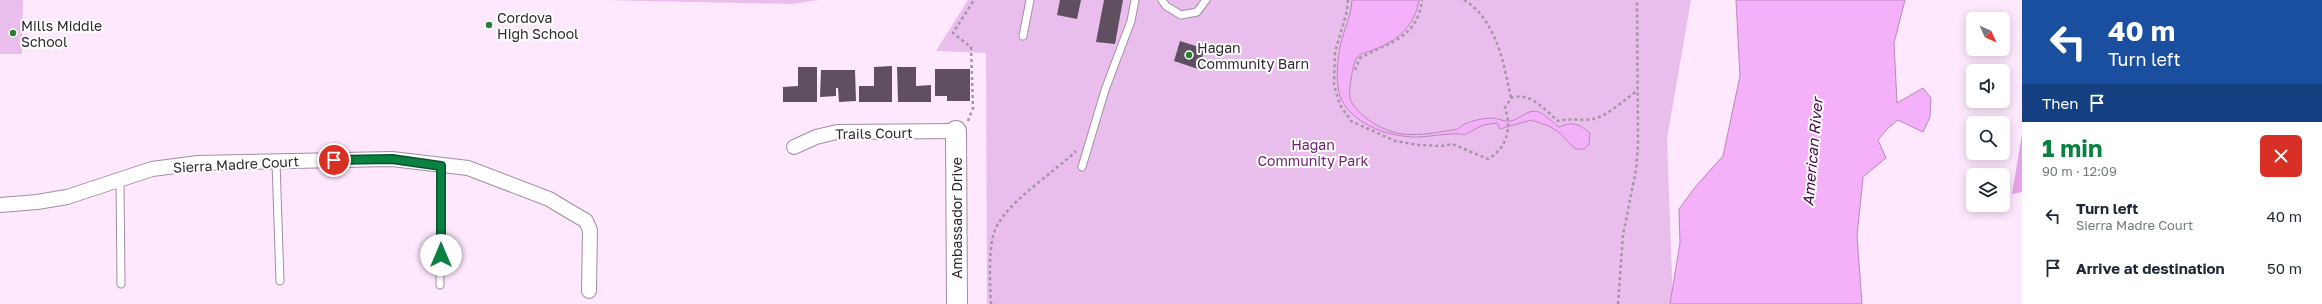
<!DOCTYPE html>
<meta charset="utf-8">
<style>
:root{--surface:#fff;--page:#f6f6f7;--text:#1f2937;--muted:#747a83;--accent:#0b8043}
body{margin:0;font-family:"Golos Text",sans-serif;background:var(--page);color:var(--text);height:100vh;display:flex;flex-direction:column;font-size:15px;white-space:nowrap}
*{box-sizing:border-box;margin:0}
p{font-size:13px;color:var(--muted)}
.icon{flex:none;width:22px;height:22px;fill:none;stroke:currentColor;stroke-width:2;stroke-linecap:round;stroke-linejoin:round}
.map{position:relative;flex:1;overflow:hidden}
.side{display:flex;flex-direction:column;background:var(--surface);width:300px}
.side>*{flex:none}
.top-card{background:#1a4fa0;color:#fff;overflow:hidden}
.needle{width:26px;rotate:135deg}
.controls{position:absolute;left:1966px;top:12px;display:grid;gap:8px}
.controls a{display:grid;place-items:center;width:44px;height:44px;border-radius:6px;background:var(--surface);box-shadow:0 2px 10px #0003;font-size:20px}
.pin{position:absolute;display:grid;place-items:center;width:34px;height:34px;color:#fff;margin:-17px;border:2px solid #fff;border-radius:50%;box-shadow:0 1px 4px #0007}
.me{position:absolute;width:44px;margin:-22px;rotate:0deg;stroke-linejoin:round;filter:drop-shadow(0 0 3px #0008)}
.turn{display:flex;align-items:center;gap:14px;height:84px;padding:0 20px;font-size:18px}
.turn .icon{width:52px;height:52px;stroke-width:2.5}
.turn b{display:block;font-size:28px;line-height:34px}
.then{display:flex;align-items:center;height:38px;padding:0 20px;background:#0003;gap:8px;font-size:15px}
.round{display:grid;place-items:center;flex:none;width:42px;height:42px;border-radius:6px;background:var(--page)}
.headline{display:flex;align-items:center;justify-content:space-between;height:68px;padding:0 20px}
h1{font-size:24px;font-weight:700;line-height:30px;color:var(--accent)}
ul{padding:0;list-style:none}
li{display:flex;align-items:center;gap:12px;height:52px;padding:0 20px}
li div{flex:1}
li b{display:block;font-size:15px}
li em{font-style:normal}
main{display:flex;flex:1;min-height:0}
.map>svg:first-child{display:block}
</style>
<main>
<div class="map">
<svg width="2022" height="304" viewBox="0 0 2022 304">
<rect width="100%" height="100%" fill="#fde8fe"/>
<!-- green -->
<g fill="#eabeec">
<polygon points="0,0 23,0 22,54 0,54"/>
<polygon points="603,0 819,0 792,4"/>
<polygon points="968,0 1691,0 1667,139 1673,304 987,304 986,53 936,51"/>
</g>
<!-- forest -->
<polygon fill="#e6a3ea" points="2022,134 2022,192 2012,194"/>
<!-- water -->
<g fill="#f4b0f8" stroke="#ba88bc">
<path d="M 1352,0 L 1419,0 C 1415,25 1398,41 1375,49 C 1369,52 1360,53 1356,59 C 1353,65 1352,73 1351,80 C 1350,86 1348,97 1352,103 C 1362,119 1385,132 1403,134 C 1421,136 1440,132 1458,129 C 1463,122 1483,118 1492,118 C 1498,118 1504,122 1510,121 C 1520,120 1527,108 1539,112 C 1545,114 1553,123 1559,127 C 1573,121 1579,124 1590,133 L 1589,144 L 1584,149 L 1576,149 L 1571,145 L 1560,133 L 1549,126 L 1531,120 L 1500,129 L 1497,123 L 1483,125 L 1464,135 C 1457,131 1425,138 1413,137 C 1386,136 1350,123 1340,96 C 1336,84 1337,66 1339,53 C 1341,35 1351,19 1352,0 Z"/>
<polygon points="1736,0 1905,0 1894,43 1897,103 1923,88 1931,98 1930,117 1923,132 1898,120 1887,129 1878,140 1886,158 1863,177 1857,236 1862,304 1670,304 1680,243 1679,209 1696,186 1723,156 1740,76"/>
</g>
<!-- building -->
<g fill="#604e61">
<polygon points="1060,0 1081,0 1077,19 1057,15"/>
<polygon points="1104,0 1123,0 1115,44 1096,42"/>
<polygon points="1180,41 1205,49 1198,69 1174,61"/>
<polygon points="892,66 892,102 859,102 859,86 874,86 874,67"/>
<polygon points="798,67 817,67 817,102 783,102 783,87 798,86"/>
<polygon points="897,67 916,67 916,86 931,85 931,102 898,102"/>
<polygon points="935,69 970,69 970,101 947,101 947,96 935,96"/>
<polygon points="821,70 855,70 856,101 839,102 838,88 836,88 836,96 820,97"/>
</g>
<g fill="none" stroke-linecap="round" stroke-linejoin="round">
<defs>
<g id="lane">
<polyline points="1162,0 1166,6 1181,15 1197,12 1206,0"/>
<polyline points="1023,36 1030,0"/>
<polyline points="276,162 280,281"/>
<polyline points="1082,167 1105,90 1131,21 1135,0"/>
<polyline points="120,181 121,284"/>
<polyline points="440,285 441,166"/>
</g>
<g id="street">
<polyline points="794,147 816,137 837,132 956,131"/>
<polyline points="0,205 37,202 67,197 152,169 198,163 392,159 468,168 549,199 586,221 590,230 589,291"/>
</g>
<polyline id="secondary" points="956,131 957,304"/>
</defs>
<!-- lane casing -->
<use href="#lane" stroke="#a28ea2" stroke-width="9"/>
<!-- street casing -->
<use href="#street" stroke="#a28ea2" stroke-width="16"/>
<!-- secondary casing -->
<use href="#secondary" stroke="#a28ea2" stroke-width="22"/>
<!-- path -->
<g stroke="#a495a4" stroke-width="2.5" stroke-dasharray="3 3" stroke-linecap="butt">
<path d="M 1348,0 L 1347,11 L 1335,52 L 1334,85 L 1340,105 L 1351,121 L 1395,141 L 1418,145 L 1442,146 L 1452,144 L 1488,159 C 1507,148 1512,128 1505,108 L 1511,98 C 1530,91 1545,110 1558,121 C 1570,118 1581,121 1593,119 C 1606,117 1627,98 1638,90"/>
<path d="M 1464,0 C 1496,19 1504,64 1511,98"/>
<path d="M 1355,70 L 1360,58 C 1389,42 1417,39 1422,0"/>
<polyline points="968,121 973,108 971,47 953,33 974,0"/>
<path d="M 991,304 C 990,285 988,251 994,233 C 1002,205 1055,172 1076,151"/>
<polyline points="1618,304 1623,235 1636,170 1638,145 1637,0"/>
</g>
<!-- lane -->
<use href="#lane" stroke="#fff" stroke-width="7"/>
<!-- street -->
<use href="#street" stroke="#fff" stroke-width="14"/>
<!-- secondary -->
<use href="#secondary" stroke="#fff" stroke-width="20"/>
</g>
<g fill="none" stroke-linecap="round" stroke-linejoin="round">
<defs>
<polyline id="route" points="334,160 392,159 441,166 441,255"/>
</defs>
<!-- route casing -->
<use href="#route" stroke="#07532c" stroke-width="10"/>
<!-- route -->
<use href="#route" stroke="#0b8043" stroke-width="7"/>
</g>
<!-- markers -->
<g fill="#278131" stroke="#fff" stroke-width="1.5">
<circle cx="489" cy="25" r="4"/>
<circle cx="13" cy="33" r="4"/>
<circle cx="1189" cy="55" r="4"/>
</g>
<g text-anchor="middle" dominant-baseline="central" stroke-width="4" stroke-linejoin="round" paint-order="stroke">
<!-- poi labels -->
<g font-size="14" fill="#312931" stroke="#fff" text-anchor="start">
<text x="497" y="17">Cordova<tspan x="497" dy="16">High School</tspan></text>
<text x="21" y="25">Mills Middle<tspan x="21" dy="16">School</tspan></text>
<text x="1197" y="47">Hagan<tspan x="1197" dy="16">Community Barn</tspan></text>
</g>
<!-- street labels -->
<g font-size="14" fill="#312931" stroke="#fff">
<text transform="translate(874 133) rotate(-1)">Trails Court</text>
<text transform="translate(236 164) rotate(-3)">Sierra Madre Court</text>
<text transform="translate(956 218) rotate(-90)">Ambassador Drive</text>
</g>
<!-- park labels -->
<g font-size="14" fill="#6f2076" stroke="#fff">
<text x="1313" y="144">Hagan<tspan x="1313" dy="16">Community Park</tspan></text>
</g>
<!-- water labels -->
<g font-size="15" font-style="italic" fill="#46084b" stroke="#fff">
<text transform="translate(1812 152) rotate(-85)">American River</text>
</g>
</g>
</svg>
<div class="controls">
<a><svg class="needle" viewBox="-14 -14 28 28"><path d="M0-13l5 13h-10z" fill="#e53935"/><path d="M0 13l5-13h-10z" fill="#747a83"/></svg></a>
<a><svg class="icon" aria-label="sound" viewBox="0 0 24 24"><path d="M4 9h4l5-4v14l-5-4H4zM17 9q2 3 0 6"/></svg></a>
<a><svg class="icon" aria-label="search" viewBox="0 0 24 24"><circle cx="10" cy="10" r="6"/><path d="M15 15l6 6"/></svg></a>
<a><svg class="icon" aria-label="layers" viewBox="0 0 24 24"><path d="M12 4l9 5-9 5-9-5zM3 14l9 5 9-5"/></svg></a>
</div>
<div class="pin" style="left:334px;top:160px;background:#d93025"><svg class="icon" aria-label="arrive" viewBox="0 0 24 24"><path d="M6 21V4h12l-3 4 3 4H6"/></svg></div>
<svg class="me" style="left:441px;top:255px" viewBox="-20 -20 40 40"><circle r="19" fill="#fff"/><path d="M0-13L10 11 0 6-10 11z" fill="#0b8043"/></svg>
</div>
<section class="side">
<div class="top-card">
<div class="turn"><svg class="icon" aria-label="left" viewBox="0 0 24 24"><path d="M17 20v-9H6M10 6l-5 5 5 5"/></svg><div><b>40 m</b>Turn left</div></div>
<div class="then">Then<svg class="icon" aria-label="arrive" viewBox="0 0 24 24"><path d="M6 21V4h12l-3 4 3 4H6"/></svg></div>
</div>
<div class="headline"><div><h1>1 min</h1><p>90 m · 12:09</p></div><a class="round" style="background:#d93025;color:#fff"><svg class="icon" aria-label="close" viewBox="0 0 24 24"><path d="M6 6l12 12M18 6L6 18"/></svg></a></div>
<ul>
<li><svg class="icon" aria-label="left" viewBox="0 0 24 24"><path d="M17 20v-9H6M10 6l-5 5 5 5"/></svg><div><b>Turn left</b><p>Sierra Madre Court</p></div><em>40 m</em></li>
<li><svg class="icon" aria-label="arrive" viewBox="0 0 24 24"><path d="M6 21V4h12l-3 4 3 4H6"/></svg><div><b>Arrive at destination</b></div><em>50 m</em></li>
</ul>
</section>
</main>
